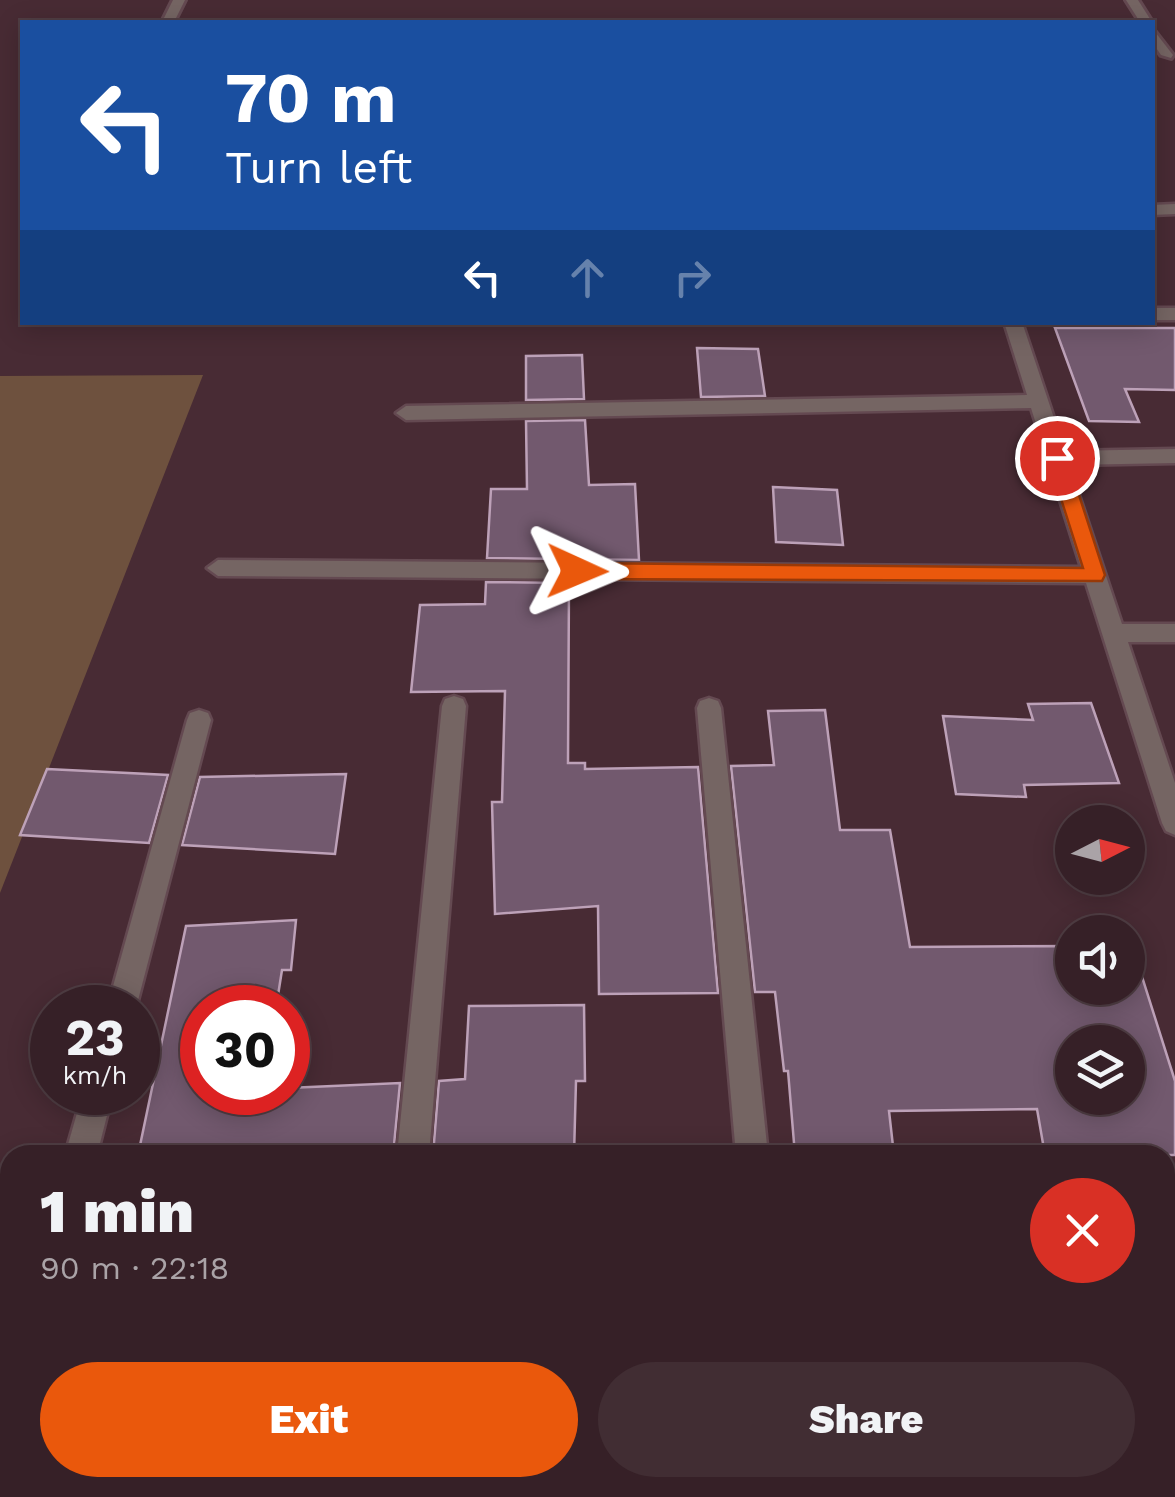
<!DOCTYPE html>
<meta charset="utf-8">
<style>
:root{--surface:#362027;--page:#412d33;--text:#f1f3f6;--muted:#aaa3a7;--line:#503e44;--accent:#ea580c}
body{margin:0;font-family:"Work Sans",sans-serif;background:var(--page);color:var(--text);height:100vh;display:flex;flex-direction:column;font-size:38px;white-space:nowrap}
*{box-sizing:border-box;margin:0}
p{font-size:32px;color:var(--muted)}
.icon{flex:none;width:55px;height:55px;fill:none;stroke:currentColor;stroke-width:2;stroke-linecap:round;stroke-linejoin:round}
.map{position:relative;flex:1;overflow:hidden}
.sheet{position:absolute;left:0px;top:1145px;width:1175px;height:352px;display:flex;flex-direction:column;background:var(--surface);border-radius:30px 30px 0 0;box-shadow:0 5px 25px #0003,0 0 0 2px var(--line)}
.sheet>*{flex:none}
.banner{position:absolute;left:20px;top:20px;width:1135px;height:305px;border-radius:0px;box-shadow:0 5px 25px #0003,0 0 0 2px var(--line);background:#1a4fa0;color:#fff;overflow:hidden}
.needle{width:65px;rotate:84deg}
.tools{position:absolute;left:1055px;top:805px;display:grid;gap:20px}
.tools a{display:grid;place-items:center;width:90px;height:90px;border-radius:50%;background:var(--surface);box-shadow:0 5px 25px #0003,0 0 0 2px var(--line);font-size:50px}
.speed{position:absolute;left:30px;top:985px;display:flex;gap:20px;font-size:50px;font-weight:700;text-align:center}
.speed>*{display:grid;place-content:center;width:130px;height:130px;border-radius:50%;background:var(--surface);box-shadow:0 5px 25px #0003,0 0 0 2px var(--line);line-height:1}
.speed small{font-size:25px;font-weight:400}
.speed .limit{border:15px solid #d22;background:#fff;color:#111}
.pin{position:absolute;display:grid;place-items:center;width:85px;height:85px;color:#fff;margin:-42px;border:5px solid #fff;border-radius:50%;box-shadow:0 2px 10px #0007}
.me{position:absolute;width:110px;margin:-55px;rotate:91deg;stroke-linejoin:round;filter:drop-shadow(0 0 8px #0008)}
.turn{display:flex;align-items:center;gap:35px;height:210px;padding:0 40px;font-size:45px}
.turn .icon{width:130px;height:130px;stroke-width:2.5}
.turn b{display:block;font-size:70px;line-height:85px}
.lanes{display:flex;align-items:center;height:95px;padding:0 40px;background:#0003;justify-content:center;gap:50px;direction:ltr}
.lanes .off{opacity:.35}
.round{display:grid;place-items:center;flex:none;width:105px;height:105px;border-radius:52px;background:var(--page)}
.head{display:flex;align-items:center;justify-content:space-between;height:170px;padding:0 40px}
h1{font-size:60px;font-weight:800;line-height:75px}
.action{display:flex;gap:20px;margin-top:auto;padding:20px 40px}
.action a{flex:1;height:115px;border-radius:60px;background:var(--accent);color:#fff;font-size:40px;font-weight:800;line-height:115px;text-align:center}
.action a+a{background:var(--page);color:var(--text)}
.map>svg:first-child{display:block}
</style>
<div class="map">
<svg width="1175" height="1497" viewBox="0 0 1175 1497">
<rect width="100%" height="100%" fill="#482b34"/>
<!-- green -->
<polygon fill="#6e513e" points="203,375 0,893 0,376"/>
<!-- building -->
<g fill="#72596e" stroke="#bda1b8" stroke-width="2.5" fill-rule="evenodd">
<polygon points="1055,328 1175,328 1175,390 1125,389 1139,422 1089,421"/>
<polygon points="697,348 758,349 765,396 701,397"/>
<polygon points="582,355 584,399 526,400 526,356"/>
<polygon points="585,420 589,485 635,484 639,560 487,558 491,489 527,489 526,421"/>
<polygon points="773,487 837,490 843,545 776,542"/>
<polygon points="486,582 569,583 568,763 585,763 585,769 698,767 718,993 599,994 598,906 495,914 492,802 502,802 505,691 411,692 420,605 485,604"/>
<polygon points="1091,703 1119,783 1024,785 1026,797 956,794 943,716 1033,720 1028,704"/>
<path d="M 825,710 L 840,830 L 890,830 L 910,947 L 1072,946 L 1072,988 L 1128,988 L 1128,945 L 1132,945 L 1175,1081 L 1175,1155 L 1045,1155 L 1037,1109 L 889,1111 L 894,1155 L 795,1155 L 788,1071 L 784,1071 L 775,992 L 755,992 L 731,766 L 774,765 L 768,711 ZM 1072,1042 L 1128,1042 L 1128,1098 L 1072,1098 Z"/>
<polygon points="47,769 168,775 149,843 20,835"/>
<polygon points="346,774 335,854 182,845 200,777"/>
<polygon points="296,920 291,970 282,970 276,1008 202,1008 202,1092 288,1092 288,1088 400,1083 393,1155 138,1155 186,926"/>
<polygon points="584,1005 585,1081 576,1081 574,1155 433,1155 439,1081 465,1079 469,1006"/>
</g>
<g fill="none" stroke-linecap="round" stroke-linejoin="round">
<defs>
<g id="lane">
<polygon points="173,0 185,0 174,22 162,22"/>
<polygon points="1126,0 1138,0 1152,22 1140,22"/>
<polygon points="1152,28 1173,55 1171,58 1161,55 1152,42"/>
<polygon points="10,1482 10,1488 40,1488 38,1497 4,1497"/>
</g>
<g id="street">
<polygon points="1175,204 1175,214 1152,215 1152,205"/>
<rect x="1152" y="308" width="23" height="12"/>
<polygon points="1004,322 1022,322 1065,451 1175,449 1175,463 1069,465 1122,624 1175,624 1175,642 1128,642 1175,783 1175,835 1166,831 1162,823 1086,583 218,576 207,568 218,560 1081,567 1031,408 406,420 396,413 406,406 1027,395"/>
<polygon points="454,696 463,699 466,706 429,1155 397,1155 442,706 445,699"/>
<polygon points="709,698 718,701 721,708 768,1155 736,1155 697,708 700,701"/>
<polygon points="199,710 208,713 211,720 136,1008 107,1008 187,720 190,713"/>
<polygon points="83,1092 113,1092 97,1155 65,1155"/>
<polygon points="0,1340 10,1341 10,1375 0,1374"/>
<rect x="1165" y="1350" width="10" height="34"/>
<rect x="763" y="1488" width="36" height="9"/>
</g>
</defs>
<!-- lane casing -->
<use href="#lane" stroke="#644951" stroke-width="6"/>
<!-- street casing -->
<use href="#street" stroke="#644951" stroke-width="5"/>
<!-- lane -->
<use href="#lane" fill="#756563" fill-rule="evenodd"/>
<!-- street -->
<use href="#street" fill="#756563" fill-rule="evenodd"/>
</g>
<!-- route -->
<polygon fill="#ea580c" stroke="#983908" stroke-width="2.5" points="1057,452 1067,458 1105,575 1102,581 577,579 567,571 577,563 1083,568 1048,458"/>
</svg>
<div class="tools">
<a><svg class="needle" viewBox="-14 -14 28 28"><path d="M0-13l5 13h-10z" fill="#e53935"/><path d="M0 13l5-13h-10z" fill="#aaa3a7"/></svg></a>
<a><svg class="icon" aria-label="sound" viewBox="0 0 24 24"><path d="M4 9h4l5-4v14l-5-4H4zM17 9q2 3 0 6"/></svg></a>
<a><svg class="icon" aria-label="layers" viewBox="0 0 24 24"><path d="M12 4l9 5-9 5-9-5zM3 14l9 5 9-5"/></svg></a>
</div>
<div class="speed"><div>23<small>km/h</small></div><div class="limit">30</div></div>
<div class="pin" style="left:1057px;top:458px;background:#d93025"><svg class="icon" aria-label="arrive" viewBox="0 0 24 24"><path d="M6 21V4h12l-3 4 3 4H6"/></svg></div>
<svg class="me" style="left:577px;top:571px" viewBox="-20 -20 40 40"><path d="M0-17L14 15 0 8-14 15z" fill="#ea580c" stroke="#fff" stroke-width="4"/></svg>
<div class="banner">
<div class="turn"><svg class="icon" aria-label="left" viewBox="0 0 24 24"><path d="M17 20v-9H6M10 6l-5 5 5 5"/></svg><div><b>70 m</b>Turn left</div></div>
<div class="lanes"><svg class="icon" aria-label="left" viewBox="0 0 24 24"><path d="M17 20v-9H6M10 6l-5 5 5 5"/></svg><svg class="icon off" aria-label="ahead" viewBox="0 0 24 24"><path d="M12 20V5M6 11l6-6 6 6"/></svg><svg class="icon off" aria-label="right" viewBox="0 0 24 24"><path d="M7 20v-9h11M14 6l5 5-5 5"/></svg></div>
</div>
<section class="sheet">
<div class="head"><div><h1>1 min</h1><p>90 m · 22:18</p></div><a class="round" style="background:#d93025;color:#fff"><svg class="icon" aria-label="close" viewBox="0 0 24 24"><path d="M6 6l12 12M18 6L6 18"/></svg></a></div>
<div class="action"><a>Exit</a><a>Share</a></div>
</section>
</div>
